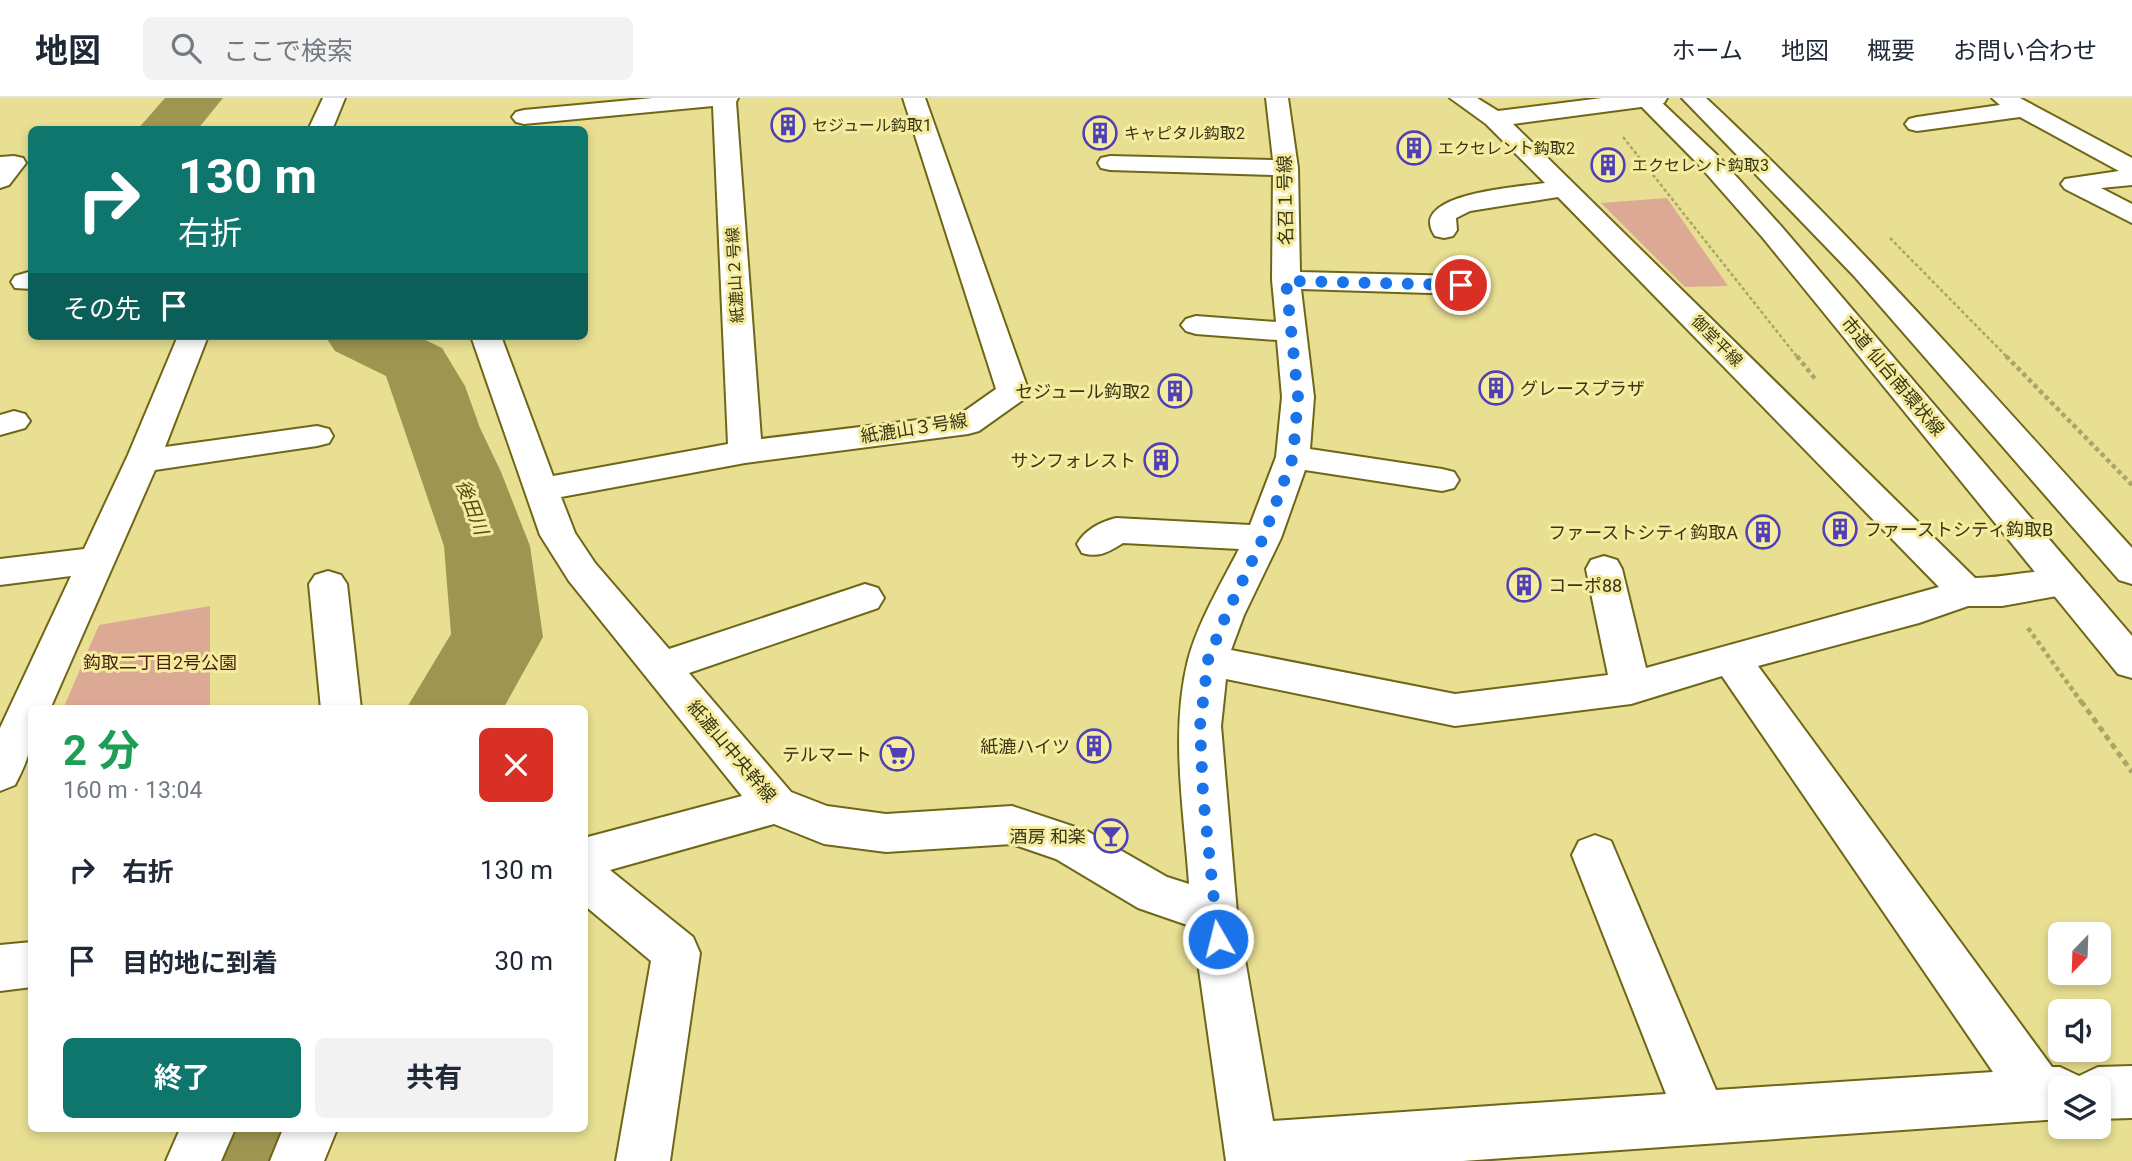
<!DOCTYPE html>
<html lang="ja">
<meta charset="utf-8">
<style>
:root{--surface:#fff;--page:#f2f2f3;--text:#1f2937;--muted:#747a83;--line:#e0e1e3;--accent:#0f766e}
body{margin:0;font-family:Roboto,"Noto Sans JP",sans-serif;background:var(--page);color:var(--text);height:100vh;display:flex;flex-direction:column;font-size:26px;white-space:nowrap}
*{box-sizing:border-box;margin:0}
p{font-size:23px;color:var(--muted)}
.icon{flex:none;width:38px;height:38px;fill:none;stroke:currentColor;stroke-width:2;stroke-linecap:round;stroke-linejoin:round}
.map{position:relative;flex:1;overflow:hidden}
.sheet{position:absolute;left:28px;top:607px;width:560px;height:427px;display:flex;flex-direction:column;background:var(--surface);border-radius:10px;box-shadow:0 4px 10px #0003}
.sheet>*{flex:none}
.banner{position:absolute;left:28px;top:28px;width:560px;height:214px;border-radius:10px;box-shadow:0 4px 10px #0003;background:#0f766e;color:#fff;overflow:hidden}
.needle{width:46px;rotate:203deg}
.buttons{position:absolute;left:2048px;top:824px;display:grid;gap:14px}
.buttons a{display:grid;place-items:center;width:63px;height:63px;border-radius:10px;background:var(--surface);box-shadow:0 4px 10px #0003;font-size:35px}
.pin{position:absolute;display:grid;place-items:center;width:60px;height:60px;color:#fff;margin:-30px;border:4px solid #fff;border-radius:50%;box-shadow:0 2px 7px #0007}
.me{position:absolute;width:77px;margin:-38px;rotate:352deg;stroke-linejoin:round;filter:drop-shadow(0 0 5px #0008)}
.turn{display:flex;align-items:center;gap:24px;height:147px;padding:0 35px;font-size:32px}
.turn .icon{width:91px;height:91px;stroke-width:2.5}
.turn b{display:block;font-size:49px;line-height:60px}
.then{display:flex;align-items:center;height:66px;padding:0 35px;background:#0003;gap:14px;font-size:26px}
.round{display:grid;place-items:center;flex:none;width:74px;height:74px;border-radius:10px;background:var(--page)}
.overview{display:flex;align-items:center;justify-content:space-between;height:119px;padding:0 35px}
h1{font-size:42px;font-weight:700;line-height:52px;color:#1e9e55}
.action{display:flex;gap:14px;margin-top:auto;padding:14px 35px}
.action a{flex:1;height:80px;border-radius:10px;background:var(--accent);color:#fff;font-size:28px;font-weight:700;line-height:80px;text-align:center}
.action a+a{background:var(--page);color:var(--text)}
ul{padding:0;list-style:none}
li{display:flex;align-items:center;gap:21px;height:91px;padding:0 35px}
li div{flex:1}
li b{display:block;font-size:26px}
li em{font-style:normal}
header{display:flex;align-items:center;gap:42px;box-sizing:border-box;height:98px;padding:0 35px;background:var(--surface);border-bottom:2px solid var(--line)}
header strong{font-size:33px}
nav{display:flex;gap:38px;margin-inline-start:auto;font-size:24px}
.search{width:490px;height:63px;background:var(--page);display:flex;align-items:center;gap:18px;box-sizing:border-box;padding:0 24px;border-radius:10px;color:var(--muted);font-size:26px}
.map>svg:first-child{display:block}
</style>
<header>
<strong>地図</strong>
<div class="search"><svg class="icon" aria-label="search" viewBox="0 0 24 24"><circle cx="10" cy="10" r="6"/><path d="M15 15l6 6"/></svg>ここで検索</div>
<nav><a>ホーム</a><a>地図</a><a>概要</a><a>お問い合わせ</a></nav>
</header>
<div class="map">
<svg width="2132" height="1063" viewBox="0 0 2132 1063">
<rect width="100%" height="100%" fill="#e8df93"/>
<!-- green -->
<g fill="#dca995">
<polygon points="1667,100 1728,188 1685,189 1601,105"/>
<polygon points="210,508 210,611 63,611 99,527"/>
</g>
<g fill="none" stroke-linecap="round" stroke-linejoin="round">
<!-- river -->
<g fill="#9e9551" fill-rule="evenodd">
<polygon points="165,0 223,0 197,32 137,32"/>
<polygon points="325,238 417,238 442,250 465,288 480,330 501,374 530,448 543,539 503,611 406,611 451,536 444,448 386,278 335,253"/>
<polygon points="186,1031 315,1031 302,1063 173,1063"/>
</g>
<defs>
<g id="minor">
<polygon points="323,0 345,0 332,32 308,32"/>
<path d="M 653,0 L 738,0 L 736,4 L 761,341 L 959,317 L 996,291 L 903,0 L 925,0 L 1029,294 L 1024,301 L 979,333 L 968,336 L 745,365 L 561,399 L 575,435 L 595,465 L 669,551 L 865,486 L 878,490 L 884,500 L 878,510 L 689,575 L 791,694 L 827,708 L 886,716 L 1012,708 L 1087,733 L 1167,779 L 1189,786 C 1184,713 1170,634 1188,562 C 1198,524 1221,486 1239,451 L 1123,445 C 1108,454 1100,460 1082,455 L 1077,446 C 1085,432 1100,424 1116,420 L 1250,427 L 1276,359 L 1282,299 L 1277,242 L 1196,236 L 1186,233 L 1181,227 L 1186,221 L 1196,218 L 1276,224 L 1272,182 L 1273,77 L 1110,72 L 1101,70 L 1098,65 L 1101,60 L 1110,58 L 1273,62 L 1266,0 L 1288,0 L 1298,70 L 1300,174 L 1461,178 L 1471,181 L 1475,187 L 1471,193 L 1461,196 L 1301,191 L 1314,299 L 1310,351 L 1442,371 L 1454,374 L 1459,382 L 1454,390 L 1442,393 L 1305,372 L 1281,440 L 1244,517 L 1231,552 L 1455,596 L 1608,577 L 1586,471 L 1591,462 L 1604,458 L 1617,462 L 1622,471 L 1646,570 L 1939,489 L 1558,99 L 1470,113 L 1456,120 L 1457,132 L 1453,138 L 1444,140 L 1435,138 C 1405,95 1521,89 1545,85 L 1486,26 L 1450,0 L 1477,0 L 1498,13 L 1602,0 L 1667,0 L 1664,5 L 1656,7 L 1513,26 L 1975,480 C 2007,480 2050,467 2079,476 L 2085,485 L 2079,494 L 2002,508 L 1968,508 L 1919,525 L 1758,568 L 2052,969 L 2060,969 L 2079,978 L 2098,969 L 2132,968 L 2132,1020 L 2098,1021 L 2098,990 L 2060,990 L 2060,1021 L 1463,1063 L 1226,1063 L 1193,829 L 1138,810 L 1056,761 L 1012,746 L 886,754 L 824,746 L 774,726 L 610,772 L 693,839 L 700,855 L 670,1063 L 616,1063 L 651,863 L 584,807 L 584,740 L 742,698 L 569,483 L 540,437 L 471,238 L 501,238 L 553,378 L 728,346 L 713,8 L 524,26 L 516,24 L 512,19 L 516,14 L 524,12 ZM 1722,578 L 1993,974 L 1716,992 L 1611,743 L 1595,737 L 1579,743 L 1572,757 L 1666,996 L 1273,1023 L 1237,815 L 1221,628 L 1226,581 L 1455,628 L 1631,606 Z"/>
<polygon points="1992,0 2020,0 2132,60 2132,87 2101,90 2132,106 2132,125 2065,91 2061,86 2065,81 2119,73 2020,19 1917,33 1909,31 1905,26 1909,21 1917,19 2000,7"/>
<polygon points="14,58 23,60 26,65 9,87 0,90 0,59"/>
<polygon points="32,173 32,191 15,190 11,184 15,178"/>
<path d="M 178,238 L 208,238 L 165,349 L 317,328 L 329,331 L 333,338 L 329,345 L 317,348 L 155,372 L 50,611 L 32,611 C 32,647 32,654 15,687 L 0,693 L 0,630 L 71,478 L 0,487 L 0,461 L 84,451 L 128,357 Z"/>
<polygon points="14,313 25,316 30,323 25,330 0,337 0,317"/>
<polygon points="328,473 341,477 347,486 361,611 321,611 309,486 315,477"/>
<polygon points="32,844 32,889 0,893 0,847"/>
<polygon points="180,1031 235,1031 221,1063 166,1063"/>
<polygon points="283,1031 337,1031 324,1063 270,1063"/>
</g>
<g id="major">
<polygon points="1633,0 1657,0 1716,56 1781,128 2132,538 2132,580 2118,576 1763,140 1698,66"/>
<path d="M 1682,0 L 1706,0 C 1857,141 1993,297 2132,450 L 2132,486 L 2119,482 L 1854,178 Z"/>
</g>
</defs>
<!-- minor casing -->
<use href="#minor" stroke="#6f6617" stroke-width="4"/>
<!-- major casing -->
<use href="#major" stroke="#6f6617" stroke-width="4"/>
<!-- path-far2 -->
<g stroke="#aca568" stroke-width="2.5" stroke-dasharray="3.5 2.5" stroke-linecap="butt">
<polyline points="1623,39 1798,260"/>
<polyline points="1890,140 2008,260"/>
</g>
<!-- path-far1 -->
<g stroke="#aca568" stroke-width="4.5" stroke-dasharray="4.5 3.5" stroke-linecap="butt">
<polyline points="1797,258 1816,282"/>
<polyline points="2006,258 2132,387"/>
<polyline points="2028,530 2082,605"/>
</g>
<!-- path -->
<polyline stroke="#aca568" stroke-width="5" stroke-dasharray="6 4.5" stroke-linecap="butt" points="2081,603 2132,674"/>
<!-- minor -->
<use href="#minor" fill="#fff" fill-rule="evenodd"/>
<!-- major -->
<use href="#major" fill="#fff" fill-rule="evenodd"/>
</g>
<g fill="none" stroke-linecap="round" stroke-linejoin="round">
<!-- route -->
<polyline stroke="#1a73e8" stroke-width="12" stroke-dasharray="0 21.6" points="1218,841 1203,697 1200,628 1208,562 1226,517 1263,440 1293,359 1298,299 1286,183 1461,187"/>
</g>
<!-- icons -->
<defs>
<symbol id="building-ring" viewBox="-11 -11 22 22"><circle r="9.5" fill="#f5eca0" stroke="#4f40b7" stroke-width="1.5"/><path d="M-4-6H4V6H1V3H-1V6H-4ZM-2.5-4.3h1.7v1.8h-1.7ZM.8-4.3h1.7v1.8H.8ZM-2.5-1h1.7V.8h-1.7ZM.8-1h1.7V.8H.8Z" fill="#4f40b7"/></symbol>
<symbol id="supermarket-ring" viewBox="-11 -11 22 22"><circle r="9.5" fill="#f5eca0" stroke="#4f40b7" stroke-width="1.5"/><path d="M-6-5.5h2.5l.6 2H6L4.5 2H-2.5L-4.4-4H-6ZM-1.5 3.2a1.3 1.3 0 1 0 .1 0ZM3 3.2a1.3 1.3 0 1 0 .1 0Z" fill="#4f40b7"/></symbol>
<symbol id="bar-ring" viewBox="-11 -11 22 22"><circle r="9.5" fill="#f5eca0" stroke="#4f40b7" stroke-width="1.5"/><path d="M-6-5H6L.8 .8V4.5H3.5V6h-7V4.5H-.8V.8Z" fill="#4f40b7"/></symbol>
</defs>
<g fill-rule="evenodd">
<use href="#building-ring" x="769" y="8" width="38" height="38"/>
<use href="#building-ring" x="1081" y="16" width="38" height="38"/>
<use href="#building-ring" x="1395" y="31" width="38" height="38"/>
<use href="#building-ring" x="1589" y="48" width="38" height="38"/>
<use href="#building-ring" x="1477" y="271" width="38" height="38"/>
<use href="#building-ring" x="1156" y="274" width="38" height="38"/>
<use href="#building-ring" x="1142" y="343" width="38" height="38"/>
<use href="#building-ring" x="1821" y="412" width="38" height="38"/>
<use href="#building-ring" x="1744" y="415" width="38" height="38"/>
<use href="#building-ring" x="1505" y="468" width="38" height="38"/>
<use href="#building-ring" x="1075" y="629" width="38" height="38"/>
<use href="#supermarket-ring" x="878" y="637" width="38" height="38"/>
<use href="#bar-ring" x="1092" y="719" width="38" height="38"/>
</g>
<g text-anchor="middle" dominant-baseline="central" stroke-width="6" stroke-linejoin="round" paint-order="stroke">
<!-- far-poi labels -->
<g font-size="16" fill="#383515" stroke="#f5eca0" text-anchor="start">
<text x="812" y="27">セジュール鈎取1</text>
<text x="1124" y="35">キャピタル鈎取2</text>
<text x="1438" y="50">エクセレント鈎取2</text>
<text x="1632" y="67">エクセレント鈎取3</text>
</g>
<!-- far-street labels -->
<g font-size="16" fill="#383515" stroke="#f5eca0">
<text transform="translate(735 177) rotate(-93)">紙漉山２号線</text>
<text transform="translate(1717 243) rotate(45)">御堂平線</text>
</g>
<!-- street labels -->
<g font-size="18" fill="#383515" stroke="#f5eca0">
<text transform="translate(1285 102) rotate(-91)">名召１号線</text>
<text transform="translate(1893 278) rotate(50)">市道 仙台南環状線</text>
<text transform="translate(914 330) rotate(-9)">紙漉山３号線</text>
<text transform="translate(732 653) rotate(50)">紙漉山中央幹線</text>
</g>
<!-- poi labels -->
<g font-size="18" fill="#383515" stroke="#f5eca0" text-anchor="end">
<text x="1520" y="290" text-anchor="start">グレースプラザ</text>
<text x="1150" y="293">セジュール鈎取2</text>
<text x="1136" y="362">サンフォレスト</text>
<text x="1864" y="431" text-anchor="start">ファーストシティ鈎取B</text>
<text x="1738" y="434">ファーストシティ鈎取A</text>
<text x="1548" y="487" text-anchor="start">コーポ88</text>
<text x="1070" y="648">紙漉ハイツ</text>
<text x="872" y="656">テルマート</text>
<text x="1086" y="738">酒房 和楽</text>
</g>
<!-- park labels -->
<g font-size="18" fill="#491e0b" stroke="#f5eca0">
<text x="160" y="564">鈎取二丁目2号公園</text>
</g>
<!-- water labels -->
<g font-size="19" font-style="italic" fill="#524c17" stroke="#f5eca0">
<text transform="translate(472 409) rotate(69)">後田川</text>
</g>
</g>
</svg>
<div class="buttons">
<a><svg class="needle" viewBox="-14 -14 28 28"><path d="M0-13l5 13h-10z" fill="#e53935"/><path d="M0 13l5-13h-10z" fill="#747a83"/></svg></a>
<a><svg class="icon" aria-label="sound" viewBox="0 0 24 24"><path d="M4 9h4l5-4v14l-5-4H4zM17 9q2 3 0 6"/></svg></a>
<a><svg class="icon" aria-label="layers" viewBox="0 0 24 24"><path d="M12 4l9 5-9 5-9-5zM3 14l9 5 9-5"/></svg></a>
</div>
<div class="pin" style="left:1461px;top:187px;background:#d93025"><svg class="icon" aria-label="arrive" viewBox="0 0 24 24"><path d="M6 21V4h12l-3 4 3 4H6"/></svg></div>
<svg class="me" style="left:1218px;top:841px" viewBox="-20 -20 40 40"><circle r="17" fill="#1a73e8" stroke="#fff" stroke-width="3"/><path d="M0-11L8 9 0 5-8 9z" fill="#fff"/></svg>
<div class="banner">
<div class="turn"><svg class="icon" aria-label="right" viewBox="0 0 24 24"><path d="M7 20v-9h11M14 6l5 5-5 5"/></svg><div><b>130 m</b>右折</div></div>
<div class="then">その先<svg class="icon" aria-label="arrive" viewBox="0 0 24 24"><path d="M6 21V4h12l-3 4 3 4H6"/></svg></div>
</div>
<section class="sheet">
<div class="overview"><div><h1>2 分</h1><p>160 m · 13:04</p></div><a class="round" style="background:#d93025;color:#fff"><svg class="icon" aria-label="close" viewBox="0 0 24 24"><path d="M6 6l12 12M18 6L6 18"/></svg></a></div>
<ul>
<li><svg class="icon" aria-label="right" viewBox="0 0 24 24"><path d="M7 20v-9h11M14 6l5 5-5 5"/></svg><div><b>右折</b></div><em>130 m</em></li>
<li><svg class="icon" aria-label="arrive" viewBox="0 0 24 24"><path d="M6 21V4h12l-3 4 3 4H6"/></svg><div><b>目的地に到着</b></div><em>30 m</em></li>
</ul>
<div class="action"><a>終了</a><a>共有</a></div>
</section>
</div>
